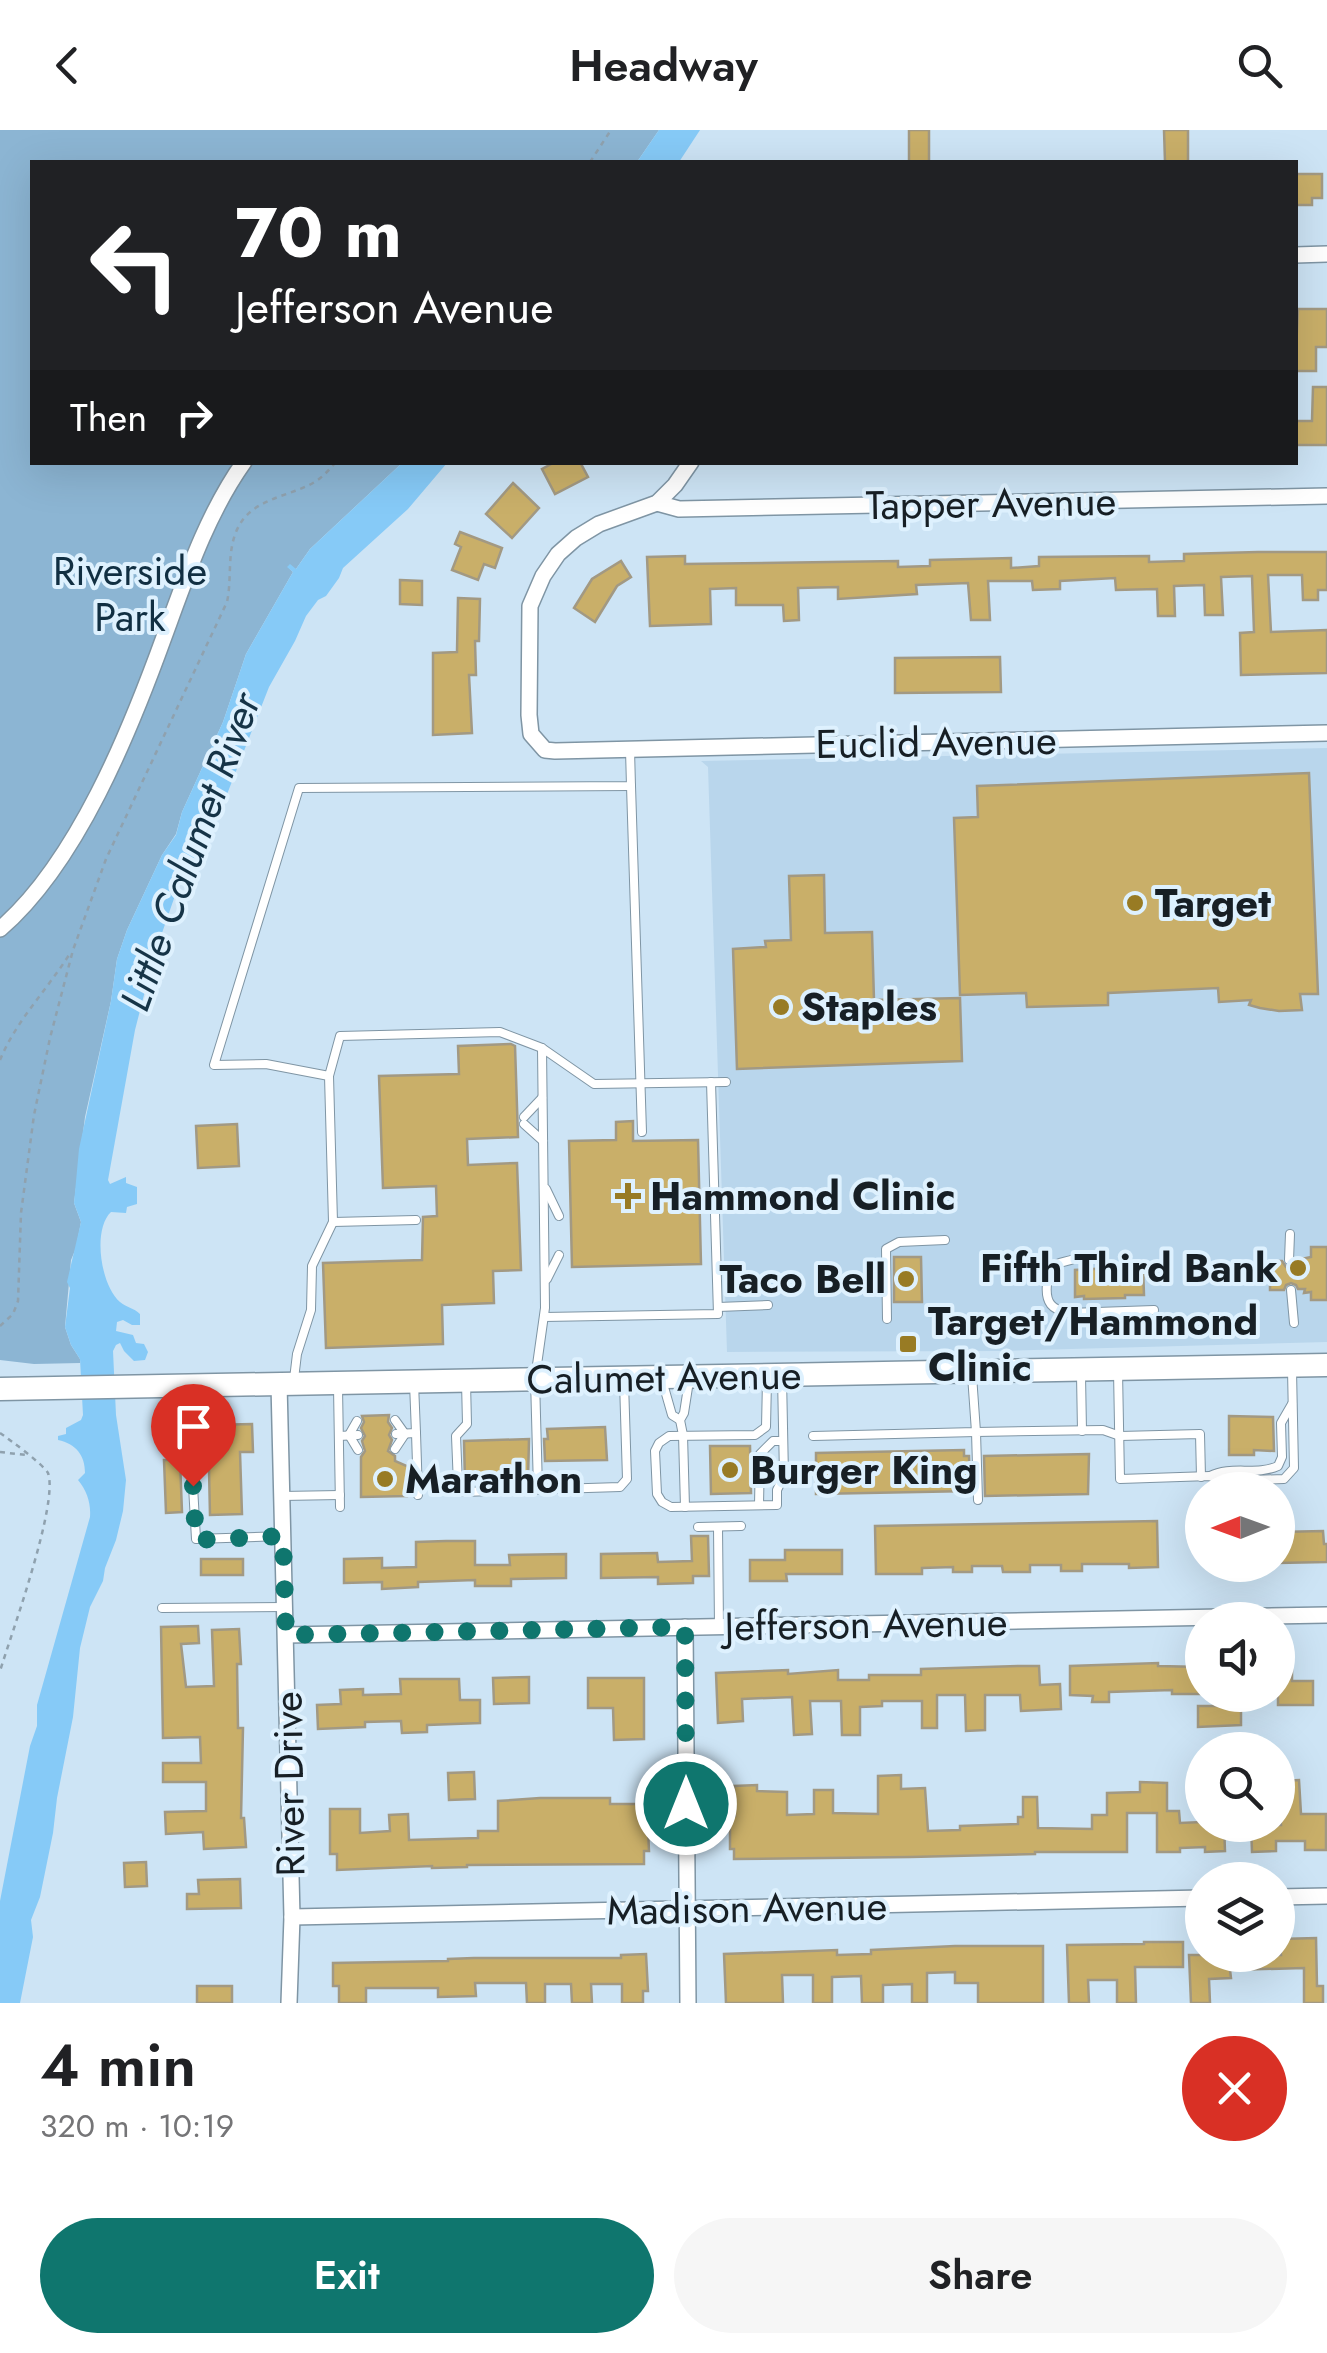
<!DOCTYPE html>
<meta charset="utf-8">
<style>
:root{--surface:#fff;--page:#f6f6f6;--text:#202124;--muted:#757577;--accent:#0f766e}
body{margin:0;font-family:Jost,sans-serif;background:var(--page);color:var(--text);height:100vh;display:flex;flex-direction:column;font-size:38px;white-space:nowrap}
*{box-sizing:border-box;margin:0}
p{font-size:32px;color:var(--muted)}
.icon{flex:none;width:55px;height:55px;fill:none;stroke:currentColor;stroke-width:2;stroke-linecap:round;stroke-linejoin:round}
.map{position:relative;height:1873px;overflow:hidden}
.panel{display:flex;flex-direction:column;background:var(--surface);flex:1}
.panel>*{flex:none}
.top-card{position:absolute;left:30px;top:30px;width:1268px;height:305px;border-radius:0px;box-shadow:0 10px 40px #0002;background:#202124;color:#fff;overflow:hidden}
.needle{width:65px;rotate:269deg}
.controls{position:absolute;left:1185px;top:1342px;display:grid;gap:20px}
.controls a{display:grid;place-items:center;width:110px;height:110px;border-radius:50%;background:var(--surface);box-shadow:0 10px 40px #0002;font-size:50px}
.pin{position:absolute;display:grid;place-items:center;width:85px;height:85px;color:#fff;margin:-102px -42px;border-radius:50% 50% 50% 0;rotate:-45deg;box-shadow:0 0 10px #0007}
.pin .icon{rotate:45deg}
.me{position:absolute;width:110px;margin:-55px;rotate:0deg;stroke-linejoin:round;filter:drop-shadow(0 0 8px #0008)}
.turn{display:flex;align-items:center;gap:35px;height:210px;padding:0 40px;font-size:45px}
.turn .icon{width:130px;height:130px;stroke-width:2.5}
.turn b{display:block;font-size:70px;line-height:85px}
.then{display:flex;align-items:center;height:95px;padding:0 40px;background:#0003;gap:20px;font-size:38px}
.round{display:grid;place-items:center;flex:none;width:105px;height:105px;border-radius:52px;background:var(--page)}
.head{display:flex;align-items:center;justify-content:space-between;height:170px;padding:0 40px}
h1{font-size:60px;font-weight:600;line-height:75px}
.action{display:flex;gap:20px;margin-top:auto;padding:20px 40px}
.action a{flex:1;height:115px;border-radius:60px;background:var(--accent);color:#fff;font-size:40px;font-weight:600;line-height:115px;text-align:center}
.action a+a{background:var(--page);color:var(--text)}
header{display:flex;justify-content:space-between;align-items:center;height:130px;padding:0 40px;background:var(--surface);font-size:45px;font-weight:600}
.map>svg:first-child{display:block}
</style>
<header><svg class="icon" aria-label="back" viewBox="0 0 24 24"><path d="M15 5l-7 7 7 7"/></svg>Headway<svg class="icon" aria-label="search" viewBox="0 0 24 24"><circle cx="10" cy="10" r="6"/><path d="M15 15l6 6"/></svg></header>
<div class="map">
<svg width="1327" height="1873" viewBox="0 0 1327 1873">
<rect width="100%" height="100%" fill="#cde4f5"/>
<!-- built -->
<polygon fill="#b9d6ec" points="1327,618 1327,1212 999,1221 727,1222 708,637 701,631"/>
<!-- green -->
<polygon fill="#8cb5d3" points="0,0 659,0 637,32 32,32 32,332 402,333 310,419 296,439 288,437 293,442 246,524 223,592 182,682 176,704 162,725 127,800 117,829 111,871 85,987 74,1073 81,1092 76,1118 71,1130 65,1197 71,1215 80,1229 80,1233 34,1234 0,1230"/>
<!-- water -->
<g fill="#86caf7">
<polygon points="659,0 700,0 679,32 637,32"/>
<path d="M 402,333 L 447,333 L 408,379 L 343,438 L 339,448 L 326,466 L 318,470 L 306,486 L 295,511 L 269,557 L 222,677 L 178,757 L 154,826 L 135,900 L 108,1050 L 110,1054 L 126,1047 L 126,1053 L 137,1057 L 137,1074 L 127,1077 L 126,1083 L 111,1082 C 92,1100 101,1156 120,1172 C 126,1177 134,1178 140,1184 L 140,1195 L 132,1195 L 123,1190 L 117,1192 L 116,1201 L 133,1205 L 136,1213 L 144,1214 L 148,1222 L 145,1230 L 134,1231 L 124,1221 L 120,1213 L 116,1215 L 113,1221 L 116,1285 L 126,1350 L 123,1381 L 116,1410 L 105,1438 L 103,1451 L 90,1477 L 80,1518 L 73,1587 L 57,1668 L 53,1703 L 40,1767 L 31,1790 L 33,1807 L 20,1873 L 0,1873 L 0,1771 L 30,1616 L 37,1596 L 37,1575 L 90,1387 C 91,1373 87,1361 78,1350 L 85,1343 C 85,1325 76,1314 58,1310 L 58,1306 L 66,1304 L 66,1298 L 81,1290 L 83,1285 L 80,1229 L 71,1215 L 65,1197 L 70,1158 L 67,1152 L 81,1092 L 74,1073 L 79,1019 L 111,871 L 117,829 L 127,800 L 162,725 L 176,705 L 182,682 L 223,592 L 246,524 L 293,442 L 287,437 L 290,434 L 296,439 L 310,419 Z"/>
</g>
<!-- building -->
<g fill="#c9af69" stroke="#a29983" stroke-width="2.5">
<rect x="909" y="0" width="20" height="32"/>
<polygon points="1164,0 1188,0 1188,32 1165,32"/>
<polygon points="1295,44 1322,44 1322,68 1312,68 1312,75 1295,75"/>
<polygon points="1298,179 1327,179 1327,217 1316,217 1316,241 1295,241"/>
<polygon points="1313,257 1327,257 1327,315 1295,315 1295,291 1312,291"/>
<polygon points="555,332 580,332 588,347 555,364 542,339"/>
<polygon points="513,353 539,378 512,408 486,384"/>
<polygon points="460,402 502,418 495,438 484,434 478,450 452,440 461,417 455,414"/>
<polygon points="1258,422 1327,422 1327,460 1318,460 1318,470 1303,470 1302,445 1268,445 1271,502 1327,500 1327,543 1241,545 1240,503 1254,502 1252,446 1221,447 1223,485 1205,485 1204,455 1174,456 1175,486 1158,486 1157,459 1116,460 1115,448 1060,451 1060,459 1033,460 1032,451 988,451 990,490 971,490 968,453 916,455 917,464 838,469 838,457 798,458 799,490 784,491 783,475 736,475 736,458 710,459 711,494 650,496 647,427 685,426 685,434 898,431 898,437 930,436 930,430 1011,428 1011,438 1039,436 1039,427 1149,426 1149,432 1184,431 1184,424"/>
<polygon points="621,431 631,447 617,456 595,492 574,478 592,449"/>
<polygon points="400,450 422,451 422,475 400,474"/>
<polygon points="458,468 480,469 479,511 475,511 476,545 469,545 472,603 433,605 433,523 457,522"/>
<polygon points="1000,527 1001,562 895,563 895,528"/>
<polygon points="1309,643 1318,864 1300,864 1302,880 1279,881 1260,878 1249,875 1251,870 1219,872 1218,858 1108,863 1108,875 1027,877 1026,863 960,865 954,688 978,687 977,656"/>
<polygon points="824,745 825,803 872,802 874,870 960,868 962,931 737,939 733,819 766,817 765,811 791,810 789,746"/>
<polygon points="511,914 515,916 518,1007 467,1009 468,1035 517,1033 521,1140 493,1141 494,1173 442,1175 443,1214 326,1218 323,1133 422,1130 423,1087 437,1086 436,1056 383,1058 379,946 459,944 458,916"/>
<polygon points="633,991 633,1011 698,1010 701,1134 572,1137 569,1011 616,1010 616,992"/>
<polygon points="237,994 239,1036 198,1038 196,996"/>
<polygon points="1311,1117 1327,1117 1327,1170 1311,1170 1311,1162 1304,1163 1305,1159 1298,1159 1296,1155 1291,1153 1286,1155 1284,1160 1270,1160 1270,1131 1282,1131 1286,1137 1292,1137 1296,1130 1311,1127"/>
<polygon points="894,1127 921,1127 922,1172 894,1172"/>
<polygon points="1111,1136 1143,1136 1144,1165 1125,1165 1125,1168 1084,1169 1084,1166 1075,1167 1075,1140 1111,1138"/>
<polygon points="389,1285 388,1292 392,1298 389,1305 392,1310 388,1321 395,1326 395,1331 409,1337 410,1357 408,1356 407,1366 361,1367 361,1327 365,1321 362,1311 365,1306 361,1298 364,1292 362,1286"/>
<polygon points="1229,1286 1273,1287 1274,1321 1254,1320 1254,1325 1229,1325"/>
<polygon points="252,1294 253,1322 240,1322 242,1384 210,1385 209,1339 191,1340 190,1303 209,1303 209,1295"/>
<polygon points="605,1297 607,1330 545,1331 544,1309 548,1309 547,1299"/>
<polygon points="529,1309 528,1351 465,1352 464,1311"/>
<polygon points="710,1316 750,1316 751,1363 711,1364"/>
<polygon points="964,1320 964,1326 969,1326 970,1361 816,1364 816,1323"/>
<polygon points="1089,1324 1088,1364 985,1366 984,1326"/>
<polygon points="164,1330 180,1330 182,1382 166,1383"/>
<polygon points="1157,1391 1158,1437 1129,1438 1129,1434 1082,1434 1082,1441 1061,1441 1061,1435 1030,1435 1030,1442 1003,1442 1002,1436 972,1436 972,1442 953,1442 953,1437 922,1438 922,1444 876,1444 875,1396"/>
<polygon points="1323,1401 1324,1414 1327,1414 1327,1432 1278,1433 1278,1402"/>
<polygon points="691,1406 708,1406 709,1446 693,1446 693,1453 658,1454 658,1447 601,1448 601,1424 657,1423 658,1432 692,1431"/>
<polygon points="446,1411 475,1411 475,1435 510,1435 509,1425 566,1424 566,1448 511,1449 511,1456 475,1456 475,1450 418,1452 418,1457 382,1459 382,1452 344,1453 344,1429 382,1428 382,1438 416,1437 416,1412"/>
<polygon points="785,1420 842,1420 842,1444 786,1444 787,1451 750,1451 750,1430 785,1430"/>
<rect x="201" y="1429" width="42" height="16"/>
<polygon points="198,1496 199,1513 181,1514 186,1557 214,1556 212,1500 239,1499 241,1534 237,1534 238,1598 243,1598 241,1688 244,1688 246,1717 204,1719 203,1702 166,1704 165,1682 206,1681 206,1652 163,1652 163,1633 201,1633 200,1607 163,1608 161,1497"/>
<polygon points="1158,1533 1158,1536 1202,1537 1202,1564 1172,1564 1172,1560 1109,1562 1109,1572 1092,1572 1093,1566 1070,1565 1070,1536"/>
<polygon points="1278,1533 1292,1533 1292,1551 1313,1551 1313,1575 1278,1575"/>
<polygon points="1019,1536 1039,1536 1040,1555 1060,1554 1061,1579 1021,1581 1020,1565 985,1565 985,1600 966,1601 965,1565 937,1565 937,1598 922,1598 922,1571 882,1571 882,1576 860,1577 860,1605 842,1605 841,1571 810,1571 812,1604 794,1605 792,1567 742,1569 743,1591 718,1593 716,1543 788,1540 788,1544 838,1540 838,1550 869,1550 869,1545 921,1545 921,1539"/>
<polygon points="529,1547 529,1573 494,1574 493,1548"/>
<polygon points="588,1548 644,1548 644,1609 614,1610 613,1578 588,1578"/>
<polygon points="400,1549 459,1549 460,1570 480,1570 480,1593 427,1595 427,1602 402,1603 401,1591 365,1592 365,1597 318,1599 317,1575 341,1574 340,1560 363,1559 363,1565 401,1564"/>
<polygon points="1198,1576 1241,1576 1241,1595 1198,1597"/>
<polygon points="474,1642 475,1669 449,1670 448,1643"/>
<polygon points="901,1645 901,1659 925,1658 928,1701 960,1700 960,1696 1018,1694 1018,1687 1023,1687 1023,1667 1037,1667 1038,1698 1092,1699 1092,1685 1107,1685 1107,1663 1140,1662 1140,1652 1167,1653 1167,1681 1179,1681 1180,1693 1202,1692 1202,1695 1224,1695 1225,1721 1205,1722 1205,1717 1180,1718 1180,1722 1157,1722 1157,1683 1127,1683 1127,1722 1035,1722 1035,1724 910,1727 734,1729 734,1719 730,1719 730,1686 735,1686 734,1656 757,1655 757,1661 787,1662 787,1685 814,1684 814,1660 833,1660 833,1683 878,1684 878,1646"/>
<polygon points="1299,1650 1301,1684 1326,1684 1326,1720 1305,1720 1305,1711 1276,1711 1276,1721 1252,1722 1251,1695 1281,1695 1279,1651"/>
<polygon points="540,1668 610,1668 610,1674 644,1674 644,1699 648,1699 649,1721 644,1721 644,1734 467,1735 467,1737 432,1738 432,1736 337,1740 337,1724 330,1724 330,1679 360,1679 360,1703 390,1701 389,1685 408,1684 409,1710 478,1708 478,1701 498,1701 498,1671"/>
<polygon points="146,1732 147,1756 125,1757 124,1733"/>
<polygon points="240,1749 241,1778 187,1779 187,1764 199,1764 198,1750"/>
<polygon points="1316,1808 1317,1856 1323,1856 1323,1873 1304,1873 1304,1838 1230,1840 1231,1848 1209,1849 1210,1873 1191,1873 1189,1825 1281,1825 1280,1809"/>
<polygon points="1144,1812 1183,1812 1183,1837 1135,1837 1136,1873 1117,1873 1117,1850 1088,1850 1089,1873 1069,1873 1067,1815 1144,1814"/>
<polygon points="955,1816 1043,1816 1043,1873 978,1873 978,1853 955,1853 955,1842 927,1843 927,1873 912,1873 912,1854 883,1855 883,1873 862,1873 861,1846 832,1847 832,1873 813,1873 813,1845 782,1845 783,1873 726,1873 724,1824 837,1820 837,1825 871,1824 871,1820"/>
<polygon points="646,1824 648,1861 643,1861 643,1873 622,1873 622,1854 591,1854 592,1873 572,1873 571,1854 545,1854 545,1873 527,1873 526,1853 475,1853 476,1866 438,1867 438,1858 366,1858 366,1873 339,1873 339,1856 333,1856 333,1833 448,1831 448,1829 474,1828 621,1828 621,1825"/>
<rect x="197" y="1856" width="35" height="17"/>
</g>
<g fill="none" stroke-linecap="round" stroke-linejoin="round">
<defs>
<g id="service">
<polyline points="631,656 642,1002"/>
<polyline points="329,946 340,906 500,902 542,918 594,954 726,952"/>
<polyline points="524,987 542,968"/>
<polyline points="524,994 543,1011"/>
<polyline points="546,1059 559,1086"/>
<polyline points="333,1092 416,1090"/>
<path d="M 1081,1125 C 1072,1133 1058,1130 1051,1138 C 1047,1143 1048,1148 1047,1154 C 1045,1173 1052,1180 1069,1183 L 1154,1180"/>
<polyline points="1289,1130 1290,1104"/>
<polyline points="547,1149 559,1125"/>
<polyline points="1291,1160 1294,1193"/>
<polyline points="718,1177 768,1175"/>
<polyline points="544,1187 718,1184 711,952"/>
<polyline points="887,1189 886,1119 899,1112 945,1110"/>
<polyline points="1118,1241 1120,1349 1210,1346 1220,1351 1284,1349 1294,1338 1292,1240"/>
<polyline points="1081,1245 1082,1301"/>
<polyline points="294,1249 297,1224 311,1180 312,1136 333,1092 329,946 266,934 214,935 299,658 631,656 630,620"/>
<polyline points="662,1250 672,1285 680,1290"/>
<polyline points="767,1250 766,1297 755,1305 669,1306 659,1313 655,1321 657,1364 662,1372 671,1377 777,1375 777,1360 784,1346 782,1247"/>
<polyline points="466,1252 467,1294 456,1306 458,1355 462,1362 620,1357 627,1349 624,1252"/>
<polyline points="338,1257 340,1377"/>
<polyline points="395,1290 405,1304"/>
<polyline points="416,1303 418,1365"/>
<polyline points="396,1304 416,1303 414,1253"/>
<polyline points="349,1305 357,1291"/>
<polyline points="349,1305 358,1320"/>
<polyline points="339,1306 358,1305"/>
<polyline points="813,1306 976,1302 972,1245"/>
<polyline points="395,1319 405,1304"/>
<path d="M 1210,1346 C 1231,1335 1256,1346 1278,1336 L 1282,1327 L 1281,1293 L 1292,1274"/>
<polyline points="193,1356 196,1409 283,1406"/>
<polyline points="538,1359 535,1249 545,1178 542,918"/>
<polyline points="282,1366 340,1365"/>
<polyline points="978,1370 976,1302 1103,1300 1120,1306 1200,1304 1201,1347"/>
<polyline points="759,1375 760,1324 773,1311 783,1311"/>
<polyline points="685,1377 683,1305 680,1290 684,1283 689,1251"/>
<polyline points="698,1397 741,1396"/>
<polyline points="718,1397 719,1497"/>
<polyline points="162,1478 285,1477"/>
</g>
<g id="minor">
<polyline points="1295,125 1327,124"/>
<polyline points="691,332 675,355 657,373 599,394 576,408 558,424 543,446 530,476 529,585 531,604 545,620 555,621 1327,603"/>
<polyline points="657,373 679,379 1327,366"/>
<path d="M 0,799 C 77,733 130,601 164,507 C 186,447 207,384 244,332"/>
<polyline points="279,1254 292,1787 289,1873"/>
<polyline points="685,1497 688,1873"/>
<polyline points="286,1505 1327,1485"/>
<polyline points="1278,1767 1327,1766"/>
<polyline points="292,1787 1202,1768"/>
</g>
<polyline id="secondary" points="0,1259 1327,1235"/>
</defs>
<!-- service casing -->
<use href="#service" stroke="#7f95a4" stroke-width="10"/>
<!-- minor casing -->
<use href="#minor" stroke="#7f95a4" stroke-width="18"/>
<!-- secondary casing -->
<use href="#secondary" stroke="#7f95a4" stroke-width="25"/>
<!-- path -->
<g stroke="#8fa1ae" stroke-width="2.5" stroke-dasharray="5 5" stroke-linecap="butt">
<polyline points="590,32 611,0"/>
<path d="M 0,930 C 16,891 46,861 69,825"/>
<path d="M 0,1196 L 13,1184 L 18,1171 L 21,1083 L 34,985 L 50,908 L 73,820 L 106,729 L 227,472 C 232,449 227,424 236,402 C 249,369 285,368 313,353 C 322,348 329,340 336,332"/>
<path d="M 0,1303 C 9,1309 44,1335 48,1343 C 59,1373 11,1505 0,1541"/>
<polyline points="0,1322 26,1325"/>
</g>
<!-- service -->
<use href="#service" stroke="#fff" stroke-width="8"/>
<!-- minor -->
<use href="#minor" stroke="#fff" stroke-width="15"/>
<!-- secondary -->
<use href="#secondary" stroke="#fff" stroke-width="22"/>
</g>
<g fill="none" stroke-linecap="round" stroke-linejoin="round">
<!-- route -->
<polyline stroke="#0f766e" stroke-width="18" stroke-dasharray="0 32.4" points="193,1356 196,1410 283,1406 286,1505 685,1497 686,1674"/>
</g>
<!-- markers -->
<g fill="#987b24" stroke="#def1fe" stroke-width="4">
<circle cx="1135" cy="773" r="10"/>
<circle cx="781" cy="877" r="10"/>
<path d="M623 1051h10v10h10v10h-10v10h-10v-10h-10v-10h10z"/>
<circle cx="1298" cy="1138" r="10"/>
<circle cx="906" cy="1149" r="10"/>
<rect x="898" y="1204" width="20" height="20" rx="5"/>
<circle cx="730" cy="1340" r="10"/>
<circle cx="385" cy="1349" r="10"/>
</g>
<g text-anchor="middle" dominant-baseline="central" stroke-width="8" stroke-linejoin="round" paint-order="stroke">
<!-- street labels -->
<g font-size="40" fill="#171f25" stroke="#def1fe">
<text transform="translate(991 373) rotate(-1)">Tapper Avenue</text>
<text transform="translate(936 612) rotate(-1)">Euclid Avenue</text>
<text transform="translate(664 1247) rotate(-1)">Calumet Avenue</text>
<text transform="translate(866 1494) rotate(-1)">Jefferson Avenue</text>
<text transform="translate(289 1654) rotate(-91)">River Drive</text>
<text transform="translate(747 1778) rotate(-1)">Madison Avenue</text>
</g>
<!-- park labels -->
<g font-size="40" fill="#112f42" stroke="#def1fe">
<text x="130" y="441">Riverside<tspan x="130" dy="46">Park</tspan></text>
</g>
<!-- poi labels -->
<g font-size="40" font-weight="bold" fill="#171f25" stroke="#def1fe" text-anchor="start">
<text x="1155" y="773">Target</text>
<text x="801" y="877">Staples</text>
<text x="650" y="1066">Hammond Clinic</text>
<text x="1278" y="1138" text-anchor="end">Fifth Third Bank</text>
<text x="886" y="1149" text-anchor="end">Taco Bell</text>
<text x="928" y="1191">Target/Hammond<tspan x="928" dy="46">Clinic</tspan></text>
<text x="750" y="1340">Burger King</text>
<text x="405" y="1349">Marathon</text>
</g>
<!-- water labels -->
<g font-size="42" font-style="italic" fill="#163447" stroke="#def1fe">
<text transform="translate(190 722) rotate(-70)">Little Calumet River</text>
</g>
</g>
</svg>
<div class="controls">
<a><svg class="needle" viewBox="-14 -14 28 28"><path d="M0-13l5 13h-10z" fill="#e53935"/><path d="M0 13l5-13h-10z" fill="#757577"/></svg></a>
<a><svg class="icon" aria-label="sound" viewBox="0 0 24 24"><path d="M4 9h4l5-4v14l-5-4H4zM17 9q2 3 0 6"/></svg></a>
<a><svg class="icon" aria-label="search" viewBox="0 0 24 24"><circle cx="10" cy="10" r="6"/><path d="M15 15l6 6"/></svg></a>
<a><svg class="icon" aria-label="layers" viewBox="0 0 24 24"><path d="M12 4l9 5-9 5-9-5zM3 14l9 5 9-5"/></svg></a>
</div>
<div class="pin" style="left:193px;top:1356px;background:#d93025"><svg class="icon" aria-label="arrive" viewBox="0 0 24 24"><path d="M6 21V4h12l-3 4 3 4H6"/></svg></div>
<svg class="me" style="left:686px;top:1674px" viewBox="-20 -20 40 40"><circle r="17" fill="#0f766e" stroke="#fff" stroke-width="3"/><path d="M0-11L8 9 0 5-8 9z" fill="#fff"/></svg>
<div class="top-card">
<div class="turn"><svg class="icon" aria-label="left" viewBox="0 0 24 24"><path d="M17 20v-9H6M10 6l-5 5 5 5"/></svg><div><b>70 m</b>Jefferson Avenue</div></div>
<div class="then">Then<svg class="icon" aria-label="right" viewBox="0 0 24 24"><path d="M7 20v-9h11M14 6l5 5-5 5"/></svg></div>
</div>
</div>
<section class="panel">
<div class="head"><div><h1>4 min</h1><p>320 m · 10:19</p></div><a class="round" style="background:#d93025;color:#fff"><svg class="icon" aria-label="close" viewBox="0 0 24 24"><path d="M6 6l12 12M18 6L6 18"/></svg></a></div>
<div class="action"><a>Exit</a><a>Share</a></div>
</section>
